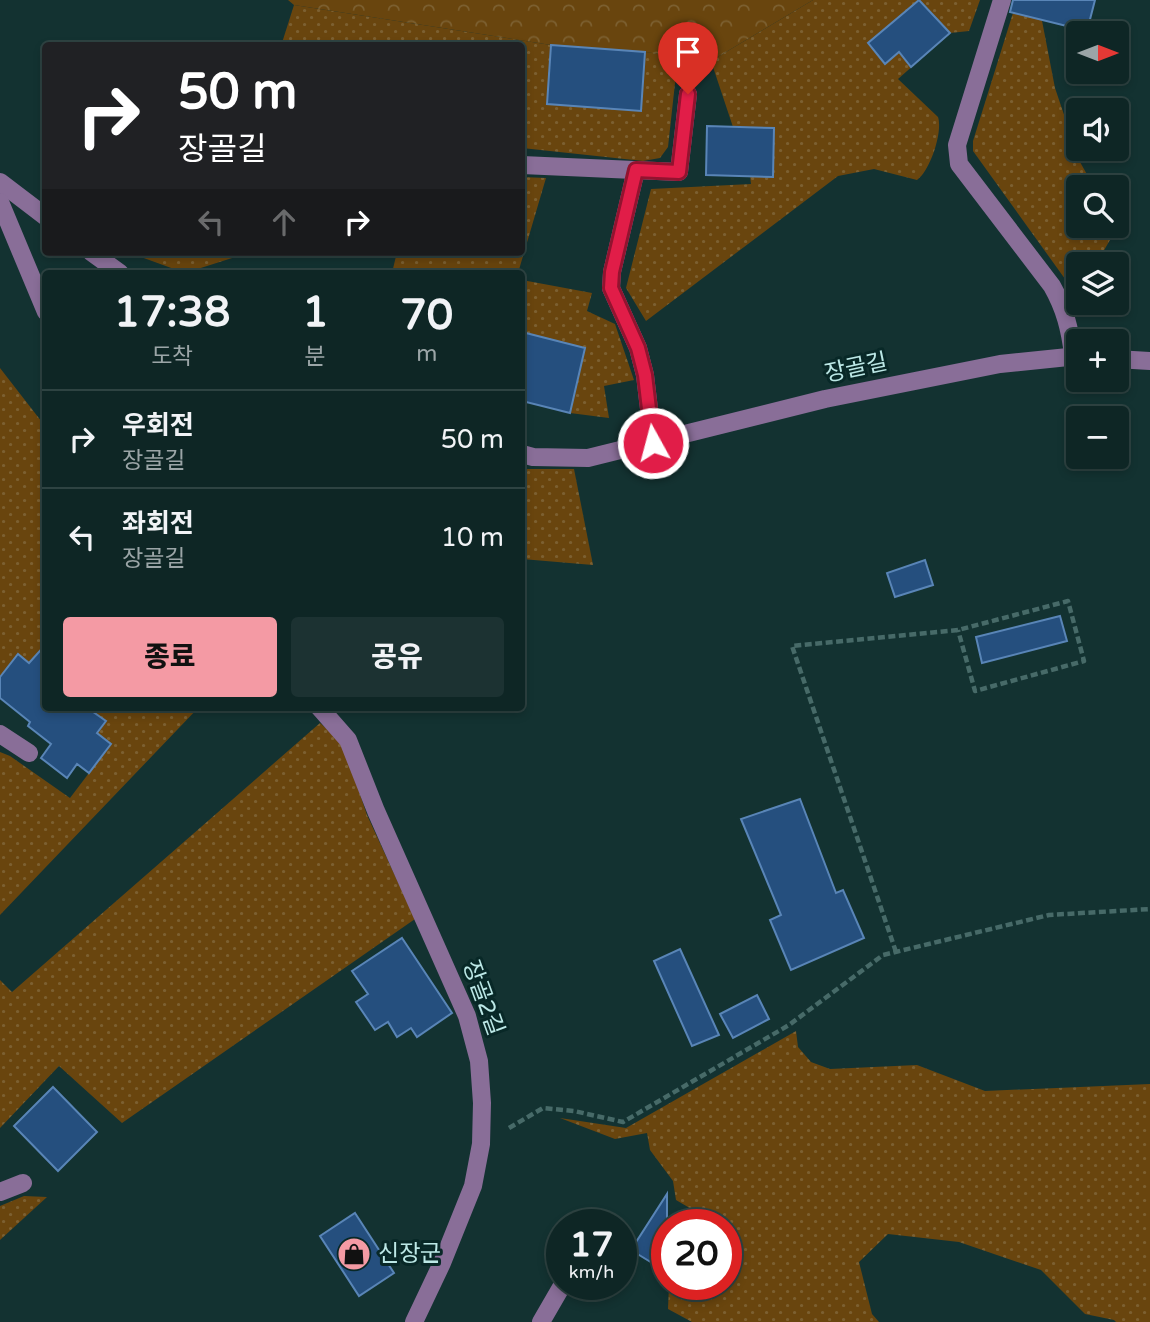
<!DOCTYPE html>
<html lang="ko">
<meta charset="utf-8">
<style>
:root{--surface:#0e2625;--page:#1c3232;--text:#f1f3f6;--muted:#9ba5a7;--line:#2e4342;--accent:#f49aa4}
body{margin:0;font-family:"Varela Round","Noto Sans KR",sans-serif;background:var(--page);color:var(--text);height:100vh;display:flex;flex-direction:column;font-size:26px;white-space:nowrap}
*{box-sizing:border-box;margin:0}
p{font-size:23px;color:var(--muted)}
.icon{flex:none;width:38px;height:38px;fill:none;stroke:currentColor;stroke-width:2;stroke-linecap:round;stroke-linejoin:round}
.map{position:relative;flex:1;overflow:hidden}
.side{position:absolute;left:42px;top:270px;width:483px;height:441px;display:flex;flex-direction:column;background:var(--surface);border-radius:7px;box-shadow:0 4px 10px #0003,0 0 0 2px var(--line)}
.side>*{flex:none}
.top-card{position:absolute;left:42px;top:42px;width:483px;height:214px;border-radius:7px;box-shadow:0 4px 10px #0003,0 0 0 2px var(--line);background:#202124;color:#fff;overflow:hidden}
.needle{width:46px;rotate:90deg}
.fabs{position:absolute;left:1066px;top:21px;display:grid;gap:14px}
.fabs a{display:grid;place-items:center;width:63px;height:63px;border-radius:7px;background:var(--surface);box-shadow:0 4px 10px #0003,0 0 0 2px var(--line);font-size:35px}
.speed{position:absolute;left:546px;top:1209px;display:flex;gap:14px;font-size:35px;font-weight:700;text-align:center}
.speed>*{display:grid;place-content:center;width:91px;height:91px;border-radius:50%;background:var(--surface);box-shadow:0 4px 10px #0003,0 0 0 2px var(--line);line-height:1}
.speed small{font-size:18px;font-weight:400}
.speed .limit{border:10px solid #d22;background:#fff;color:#111}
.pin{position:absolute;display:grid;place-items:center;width:60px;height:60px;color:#fff;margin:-72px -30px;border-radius:50% 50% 50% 0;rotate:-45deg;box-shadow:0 0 7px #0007}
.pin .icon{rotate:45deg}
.me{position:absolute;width:77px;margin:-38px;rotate:353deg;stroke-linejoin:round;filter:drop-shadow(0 0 5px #0008)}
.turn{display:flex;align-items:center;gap:24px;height:147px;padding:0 21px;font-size:32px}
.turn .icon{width:91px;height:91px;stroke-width:2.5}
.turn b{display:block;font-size:49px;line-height:60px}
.lanes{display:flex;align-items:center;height:66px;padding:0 21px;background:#0003;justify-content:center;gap:35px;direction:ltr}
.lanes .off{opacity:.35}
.eta{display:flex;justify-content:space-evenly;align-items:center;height:119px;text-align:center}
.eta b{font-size:42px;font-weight:800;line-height:49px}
.button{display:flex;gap:14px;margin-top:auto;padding:14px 21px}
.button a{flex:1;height:80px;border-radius:7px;background:var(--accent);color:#111;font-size:28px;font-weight:800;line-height:80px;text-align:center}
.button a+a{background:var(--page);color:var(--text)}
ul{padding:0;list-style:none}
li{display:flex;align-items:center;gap:21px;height:98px;padding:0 21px;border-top:2px solid var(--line)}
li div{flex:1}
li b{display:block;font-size:26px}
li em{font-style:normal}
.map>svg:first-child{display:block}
</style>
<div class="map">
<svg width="1150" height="1322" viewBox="0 0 1150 1322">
<defs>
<pattern id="grass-dots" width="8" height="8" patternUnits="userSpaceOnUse" patternTransform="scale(1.75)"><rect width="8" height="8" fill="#69450e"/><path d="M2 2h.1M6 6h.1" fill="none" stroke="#7c6031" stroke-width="1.8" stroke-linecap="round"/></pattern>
<pattern id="forest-crowns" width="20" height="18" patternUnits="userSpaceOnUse" patternTransform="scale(1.75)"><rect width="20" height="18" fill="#69450e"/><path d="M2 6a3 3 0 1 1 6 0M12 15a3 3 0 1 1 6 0" fill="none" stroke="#7c6031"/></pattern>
</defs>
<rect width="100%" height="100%" fill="#133231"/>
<!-- grass -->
<g fill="url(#grass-dots)">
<path d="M 813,0 L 980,0 L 969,31 L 950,33 L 898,79 L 938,117 C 943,132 930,171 917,180 L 874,169 L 838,176 L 646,321 L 626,288 L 651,189 L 751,184 L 750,176 L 773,176 L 774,128 L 733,127 L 711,61 Z"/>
<polygon points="1017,0 1038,0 1055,88 1080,162 1094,187 1078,187 1078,226 1116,226 1117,228 1096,264 1078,264 1078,297 973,151 973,141"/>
<polygon points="294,5 551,45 547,104 641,111 645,52 678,56 668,147 660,158 643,161 522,148 522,46 281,46"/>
<polygon points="522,177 546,178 518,273 392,273 397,252 522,252"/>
<polygon points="151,252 251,252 185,273 141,257"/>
<polygon points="522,280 592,293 587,311 615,324 634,380 604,386 609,418 570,413 585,348 522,333"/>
<polygon points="0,368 45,426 45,675 18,654 0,677"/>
<polygon points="522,469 574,469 593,565 522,559"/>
<polygon points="86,707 199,707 0,915 0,752 10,756 70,798 111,744 97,733 106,721"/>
<polygon points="320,723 338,739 347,756 367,815 415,919 122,1123 59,1066 0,1128 0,980 12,992"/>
<polygon points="796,1031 798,1047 811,1062 830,1069 917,1065 985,1091 1150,1084 1150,1322 1116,1322 1114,1320 1085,1314 1041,1270 959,1242 888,1234 859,1262 872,1314 879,1322 692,1322 668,1309 669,1285 726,1284 726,1225 700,1225 705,1217 676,1200 673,1181 650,1150 647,1133 615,1139 560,1118 626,1128"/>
<polygon points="24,1196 47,1197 0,1240 0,1206"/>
</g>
<!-- forest -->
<polygon fill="url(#forest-crowns)" points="288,0 813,0 711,61 645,52 551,45 294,5"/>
<!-- building -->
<g fill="#254f7e" stroke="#5985b7" stroke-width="2">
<polygon points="919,0 950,33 911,67 899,52 885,64 868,43"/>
<polygon points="1013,0 1095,0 1087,31 1010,12"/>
<polygon points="551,45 645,52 641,111 547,104"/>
<polygon points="707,126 774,128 773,177 706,175"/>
<polygon points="522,332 585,348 570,413 522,401"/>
<polygon points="925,560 933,585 895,597 887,573"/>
<polygon points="1060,616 1067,641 982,663 976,637"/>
<polygon points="46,644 46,707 86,707 106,721 97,733 111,744 89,773 77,764 67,778 41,758 51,744 28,726 30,722 0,698 0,677 18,654 29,663"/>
<polygon points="800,799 836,893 843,890 864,938 791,970 770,920 781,915 741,819"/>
<polygon points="402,938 452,1013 417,1037 411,1028 397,1037 388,1022 375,1030 356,1002 368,994 352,971"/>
<polygon points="680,949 719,1035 692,1046 654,961"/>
<polygon points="757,995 769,1019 733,1038 720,1014"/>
<polygon points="53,1087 97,1132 58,1171 14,1126"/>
<polygon points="667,1194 667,1272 631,1250"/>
<polygon points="355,1213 394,1273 359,1296 320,1236"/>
</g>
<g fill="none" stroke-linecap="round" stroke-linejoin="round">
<!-- path -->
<g stroke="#476a68" stroke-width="4.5" stroke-dasharray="7 3.5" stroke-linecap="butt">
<polyline points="896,952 792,646 958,630 1068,601 1084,661 975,691 958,630"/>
<polyline points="509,1128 543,1108 574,1111 623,1122 789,1025 883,955 1049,915 1150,909"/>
</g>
<!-- minor -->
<g stroke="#896e98" stroke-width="18">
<path d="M 1002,0 L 957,145 L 959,164 L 1052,286 C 1065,309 1070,329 1073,355"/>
<polyline points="522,165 679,172 688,94"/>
<polyline points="636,170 612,272 611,288 638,348 645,375 653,443"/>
<polyline points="0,182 46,217"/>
<polyline points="0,202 46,312"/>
<polyline points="91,252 120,273"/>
<polyline points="1116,359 1150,361"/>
<polyline points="522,454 533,457 588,458 825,399 1000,364 1078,356"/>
<polyline points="319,707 348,740 376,811 467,1016 479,1061 482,1103 481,1144 473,1186 442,1263 414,1322"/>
<polyline points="0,734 29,753"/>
<polyline points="0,1192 23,1183"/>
<polyline points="541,1322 563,1284"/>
</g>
</g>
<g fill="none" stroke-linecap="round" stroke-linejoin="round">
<defs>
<polyline id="route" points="653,443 645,375 638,348 611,288 612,272 636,170 679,172 688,94"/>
</defs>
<!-- route casing -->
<use href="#route" stroke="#92132f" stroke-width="18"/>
<!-- route -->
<use href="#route" stroke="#e11d48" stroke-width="12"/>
</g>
<!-- icons -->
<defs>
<symbol id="shop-disc" viewBox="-11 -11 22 22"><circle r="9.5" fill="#f49aa4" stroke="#082827"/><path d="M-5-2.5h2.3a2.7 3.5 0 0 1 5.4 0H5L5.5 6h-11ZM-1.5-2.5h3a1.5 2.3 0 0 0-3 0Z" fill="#111"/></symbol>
</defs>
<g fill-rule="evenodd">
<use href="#shop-disc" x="335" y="1235" width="38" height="38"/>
</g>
<g text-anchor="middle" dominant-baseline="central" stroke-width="6" stroke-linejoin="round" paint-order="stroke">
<!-- street labels -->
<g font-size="23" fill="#bce8e6" stroke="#082827">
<text transform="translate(856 368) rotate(-12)">장골길</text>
<text transform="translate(483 998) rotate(70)">장골2길</text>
</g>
<!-- poi labels -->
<g font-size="23" fill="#bce8e6" stroke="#082827" text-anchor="start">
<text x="378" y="1254">신장군</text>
</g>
</g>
</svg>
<div class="fabs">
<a><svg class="needle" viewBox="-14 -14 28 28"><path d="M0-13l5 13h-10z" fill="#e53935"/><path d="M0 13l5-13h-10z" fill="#9ba5a7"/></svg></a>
<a><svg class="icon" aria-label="sound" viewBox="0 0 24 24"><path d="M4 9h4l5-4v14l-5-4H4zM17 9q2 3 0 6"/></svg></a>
<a><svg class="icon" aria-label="search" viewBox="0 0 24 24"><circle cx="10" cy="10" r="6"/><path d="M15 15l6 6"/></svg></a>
<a><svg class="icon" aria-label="layers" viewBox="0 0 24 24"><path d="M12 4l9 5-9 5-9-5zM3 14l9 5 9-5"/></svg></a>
<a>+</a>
<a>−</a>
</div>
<div class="speed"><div>17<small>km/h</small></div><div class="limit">20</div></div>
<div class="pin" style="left:688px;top:94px;background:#d93025"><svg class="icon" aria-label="arrive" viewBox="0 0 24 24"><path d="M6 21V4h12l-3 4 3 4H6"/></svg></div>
<svg class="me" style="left:653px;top:443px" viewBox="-20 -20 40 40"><circle r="17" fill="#e11d48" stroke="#fff" stroke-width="3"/><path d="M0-11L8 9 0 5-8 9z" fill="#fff"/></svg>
<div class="top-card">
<div class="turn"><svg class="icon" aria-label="right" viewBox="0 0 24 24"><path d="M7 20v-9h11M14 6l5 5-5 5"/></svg><div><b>50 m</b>장골길</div></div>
<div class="lanes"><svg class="icon off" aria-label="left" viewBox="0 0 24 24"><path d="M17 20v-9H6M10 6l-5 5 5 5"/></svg><svg class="icon off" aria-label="ahead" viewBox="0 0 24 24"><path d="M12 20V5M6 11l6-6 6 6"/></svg><svg class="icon" aria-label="right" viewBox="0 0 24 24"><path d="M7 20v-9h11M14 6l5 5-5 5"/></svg></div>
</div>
<section class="side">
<div class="eta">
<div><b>17:38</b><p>도착</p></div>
<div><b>1</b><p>분</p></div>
<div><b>70</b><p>m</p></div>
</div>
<ul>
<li><svg class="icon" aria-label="right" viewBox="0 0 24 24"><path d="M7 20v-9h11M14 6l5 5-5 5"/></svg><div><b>우회전</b><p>장골길</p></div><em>50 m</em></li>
<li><svg class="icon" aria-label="left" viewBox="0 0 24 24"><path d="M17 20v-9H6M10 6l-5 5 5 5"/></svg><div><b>좌회전</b><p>장골길</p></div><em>10 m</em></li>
</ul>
<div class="button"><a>종료</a><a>공유</a></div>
</section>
</div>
